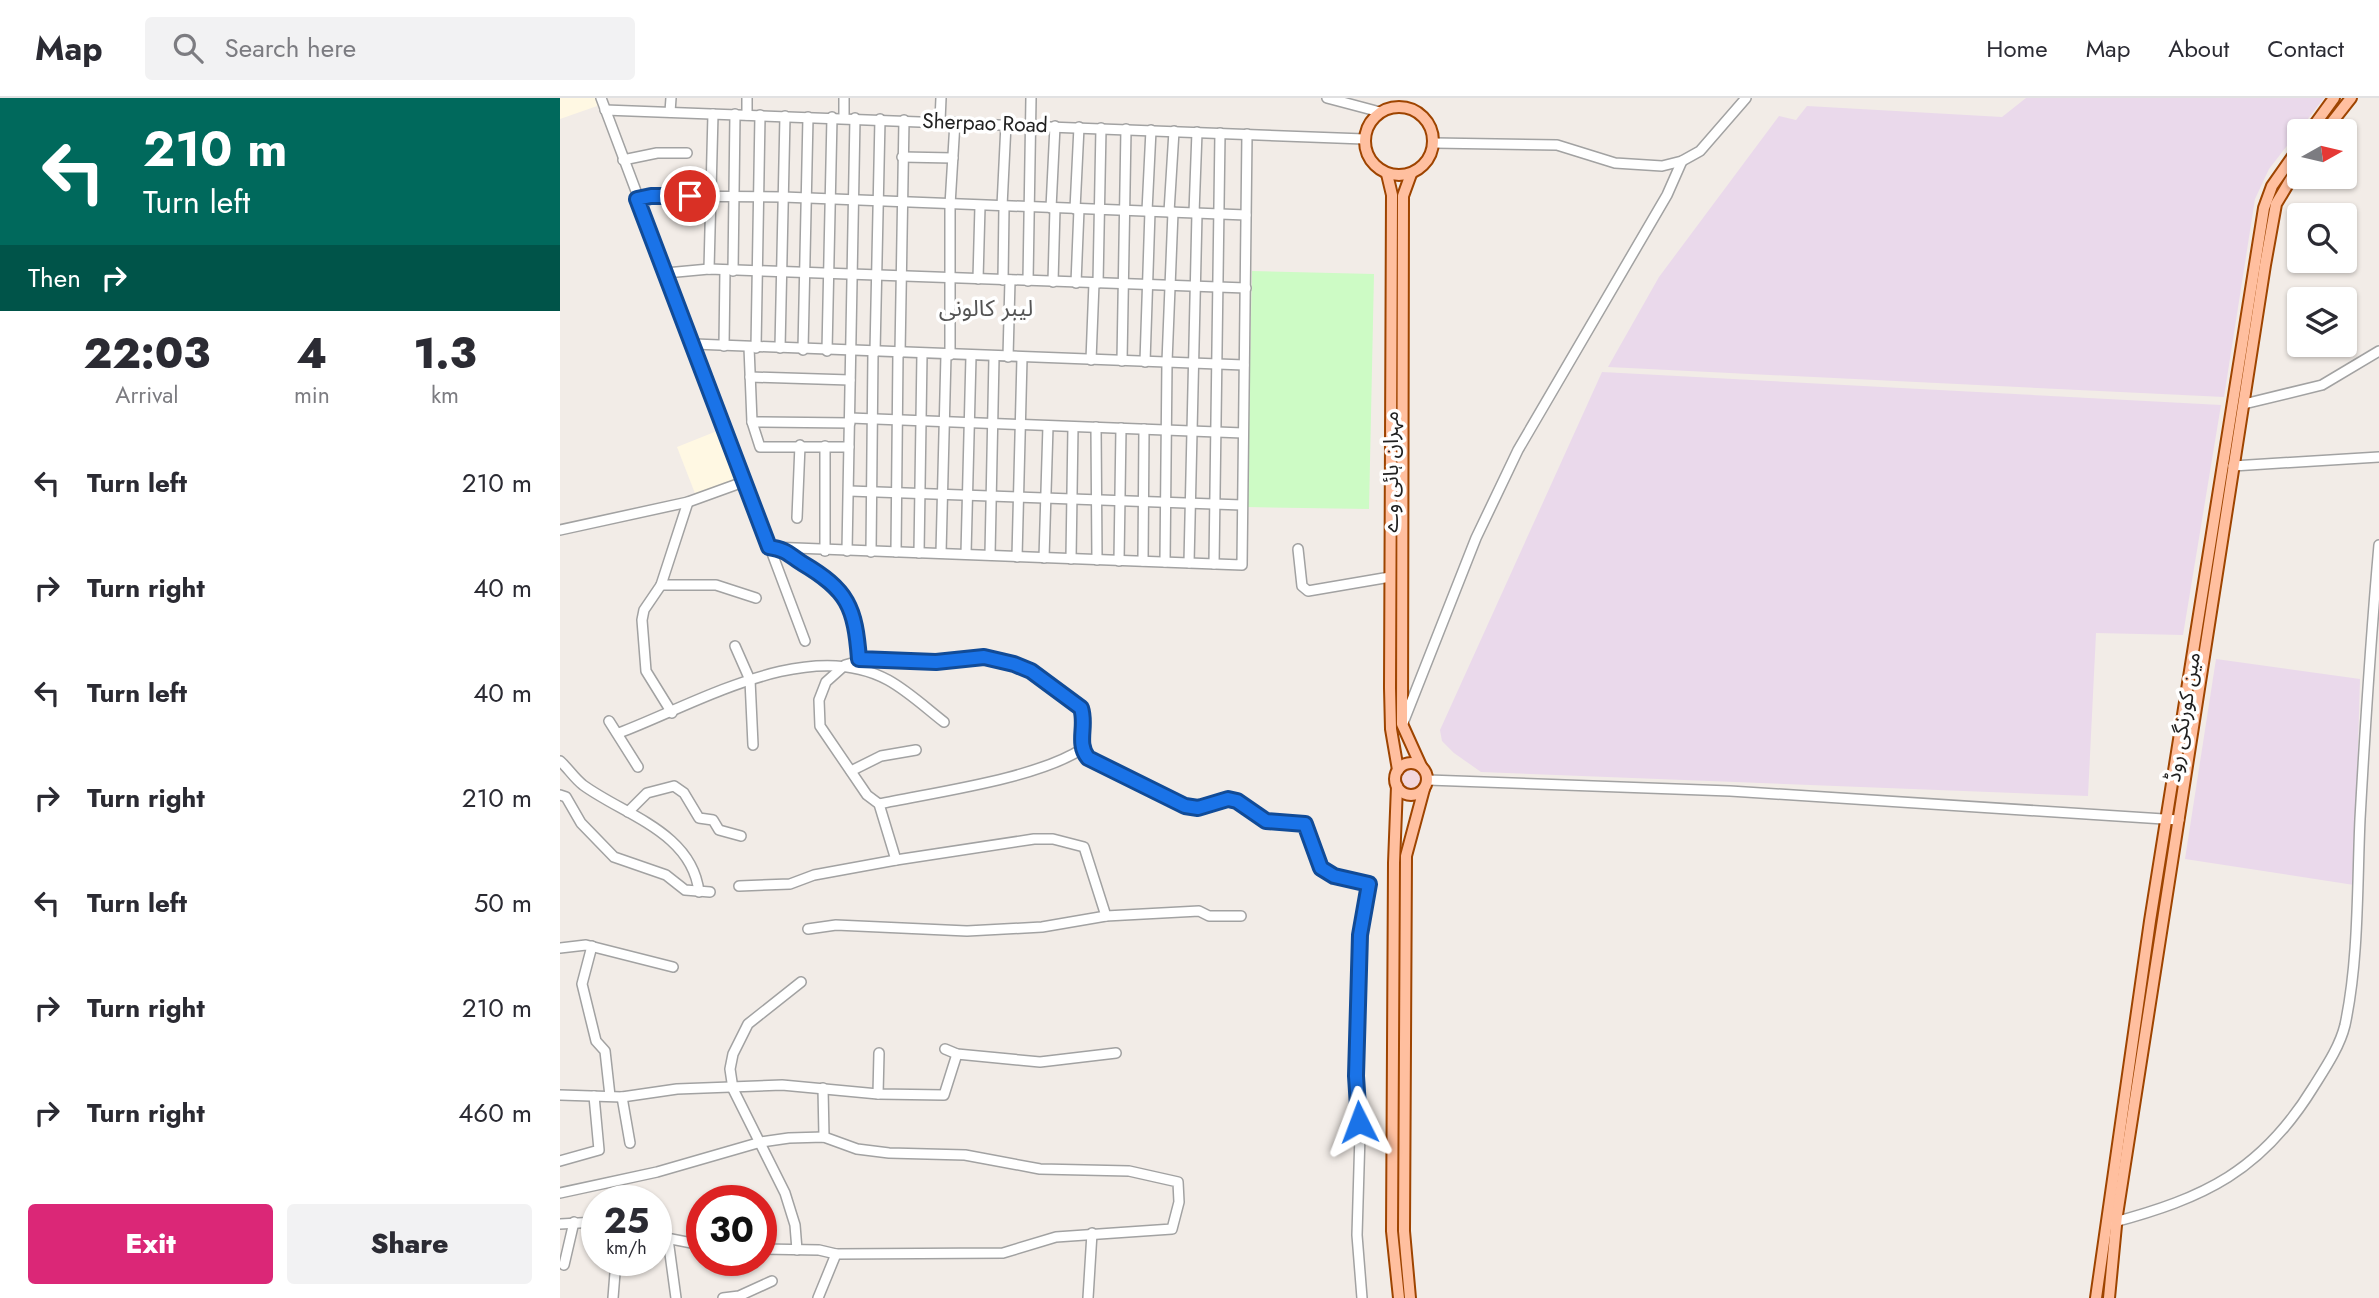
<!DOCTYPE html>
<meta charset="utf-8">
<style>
:root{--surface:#fff;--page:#f2f2f3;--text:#2b2b33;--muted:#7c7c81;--line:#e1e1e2;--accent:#db2777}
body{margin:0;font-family:Jost,"Noto Sans Arabic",sans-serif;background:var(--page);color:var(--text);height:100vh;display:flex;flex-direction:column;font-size:26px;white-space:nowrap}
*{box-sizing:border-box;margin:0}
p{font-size:23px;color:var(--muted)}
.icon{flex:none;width:38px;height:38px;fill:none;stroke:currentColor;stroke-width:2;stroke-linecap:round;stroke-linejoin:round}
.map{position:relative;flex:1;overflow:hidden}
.drawer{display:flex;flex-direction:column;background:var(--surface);width:560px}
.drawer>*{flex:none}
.top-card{background:#00695c;color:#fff;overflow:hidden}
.needle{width:46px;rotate:82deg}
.buttons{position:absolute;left:1727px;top:21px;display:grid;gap:14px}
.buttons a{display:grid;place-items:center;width:70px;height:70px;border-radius:7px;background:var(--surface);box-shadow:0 2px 5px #0004;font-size:35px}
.speed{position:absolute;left:21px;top:1087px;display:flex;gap:14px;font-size:35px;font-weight:700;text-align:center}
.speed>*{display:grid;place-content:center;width:91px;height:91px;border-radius:50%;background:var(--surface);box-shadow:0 2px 5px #0004;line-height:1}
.speed small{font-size:18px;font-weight:400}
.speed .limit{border:10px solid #d22;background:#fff;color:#111}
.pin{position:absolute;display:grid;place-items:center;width:60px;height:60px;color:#fff;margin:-30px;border:4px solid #fff;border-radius:50%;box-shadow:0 2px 7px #0007}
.me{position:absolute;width:77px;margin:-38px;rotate:357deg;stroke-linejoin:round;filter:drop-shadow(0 0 5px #0008)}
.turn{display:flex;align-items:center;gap:24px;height:147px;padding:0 28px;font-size:32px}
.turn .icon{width:91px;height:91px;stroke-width:2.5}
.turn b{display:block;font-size:49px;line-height:60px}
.then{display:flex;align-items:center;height:66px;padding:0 28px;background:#0003;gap:14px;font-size:26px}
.eta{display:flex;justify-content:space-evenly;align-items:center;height:119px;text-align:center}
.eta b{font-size:42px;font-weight:800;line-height:49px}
.cta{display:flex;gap:14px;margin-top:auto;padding:14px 28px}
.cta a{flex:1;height:80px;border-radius:7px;background:var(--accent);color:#fff;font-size:28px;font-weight:800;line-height:80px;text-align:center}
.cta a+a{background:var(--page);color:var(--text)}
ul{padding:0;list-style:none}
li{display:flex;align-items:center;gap:21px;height:105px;padding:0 28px}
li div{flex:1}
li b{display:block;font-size:26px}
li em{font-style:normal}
header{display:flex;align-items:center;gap:42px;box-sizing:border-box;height:98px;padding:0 35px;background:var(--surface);border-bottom:2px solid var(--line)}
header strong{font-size:33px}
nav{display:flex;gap:38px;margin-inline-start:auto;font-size:24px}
.search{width:490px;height:63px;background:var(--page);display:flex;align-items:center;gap:18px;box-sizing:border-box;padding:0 24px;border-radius:7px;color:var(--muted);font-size:26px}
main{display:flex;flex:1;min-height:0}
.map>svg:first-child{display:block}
</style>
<header>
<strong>Map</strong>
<div class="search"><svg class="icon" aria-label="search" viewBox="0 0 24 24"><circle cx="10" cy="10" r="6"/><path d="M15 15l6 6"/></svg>Search here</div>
<nav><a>Home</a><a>Map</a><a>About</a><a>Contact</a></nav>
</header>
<main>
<section class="drawer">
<div class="top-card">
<div class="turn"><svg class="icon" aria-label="left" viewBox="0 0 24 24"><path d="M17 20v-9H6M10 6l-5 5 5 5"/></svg><div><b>210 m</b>Turn left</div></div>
<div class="then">Then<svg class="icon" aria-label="right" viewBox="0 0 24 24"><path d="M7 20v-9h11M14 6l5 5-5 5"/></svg></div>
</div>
<div class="eta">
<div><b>22:03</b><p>Arrival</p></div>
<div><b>4</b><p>min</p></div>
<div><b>1.3</b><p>km</p></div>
</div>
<ul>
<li><svg class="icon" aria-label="left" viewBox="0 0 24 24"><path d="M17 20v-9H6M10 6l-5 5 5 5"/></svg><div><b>Turn left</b></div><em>210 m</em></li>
<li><svg class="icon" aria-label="right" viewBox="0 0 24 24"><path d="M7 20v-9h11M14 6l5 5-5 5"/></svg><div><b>Turn right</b></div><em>40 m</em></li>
<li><svg class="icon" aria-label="left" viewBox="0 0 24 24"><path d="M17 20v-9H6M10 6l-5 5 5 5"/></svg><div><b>Turn left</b></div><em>40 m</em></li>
<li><svg class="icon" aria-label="right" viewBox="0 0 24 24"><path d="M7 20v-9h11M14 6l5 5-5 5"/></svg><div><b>Turn right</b></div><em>210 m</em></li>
<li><svg class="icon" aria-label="left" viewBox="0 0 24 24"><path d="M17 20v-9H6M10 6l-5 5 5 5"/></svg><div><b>Turn left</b></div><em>50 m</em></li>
<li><svg class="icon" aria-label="right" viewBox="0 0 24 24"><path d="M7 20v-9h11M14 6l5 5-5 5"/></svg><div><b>Turn right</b></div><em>210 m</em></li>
<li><svg class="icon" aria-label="right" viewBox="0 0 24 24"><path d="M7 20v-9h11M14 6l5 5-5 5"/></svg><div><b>Turn right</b></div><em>460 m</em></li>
</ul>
<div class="cta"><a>Exit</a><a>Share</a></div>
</section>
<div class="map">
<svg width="1819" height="1200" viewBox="0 0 1819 1200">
<rect width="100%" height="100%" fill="#f2ece7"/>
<!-- commercial -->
<circle fill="#f2d7dc" cx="851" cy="681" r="11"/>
<!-- industrial -->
<g fill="#ead9eb">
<polygon points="1466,0 1764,0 1709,71 1695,101 1664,299 1048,269 1099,179 1219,18 1236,22 1247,8 1442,19"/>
<polygon points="1042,274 1661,307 1623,537 1536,535 1528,698 921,674 894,655 882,643 880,632"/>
<polygon points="1656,561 1800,581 1794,787 1625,761"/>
</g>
<!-- education -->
<g fill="#fff8e3">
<polygon points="0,0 38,0 40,7 0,21"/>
<polygon points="162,331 180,381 136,398 117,349"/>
</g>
<!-- park -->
<polygon fill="#cdfbc5" points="692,173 814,176 809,411 687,409"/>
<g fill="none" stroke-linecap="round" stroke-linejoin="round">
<defs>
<g id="minor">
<polyline points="41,0 245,543"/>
<polyline points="767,0 820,14"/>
<polyline points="45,12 804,41"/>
<polyline points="110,14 111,0"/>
<polyline points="187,17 187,0"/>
<polyline points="284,20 284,0"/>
<polyline points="380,23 381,0"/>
<polyline points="874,45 997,47 1055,65 1102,68 1122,63 1140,53 1186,0"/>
<polyline points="342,59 393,60"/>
<polyline points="63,62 97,55 127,55"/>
<polyline points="77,101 91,98 223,99 686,117"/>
<polyline points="442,108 446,26"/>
<polyline points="491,110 495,28"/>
<polyline points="515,111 519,29"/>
<polyline points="587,113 591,32"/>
<polyline points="609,114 614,33"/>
<polyline points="634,115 637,34"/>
<polyline points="149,171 153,16"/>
<polyline points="173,173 175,16"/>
<polyline points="106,175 149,171 686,190"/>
<polyline points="418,181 420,108"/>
<polyline points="443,182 444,109"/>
<polyline points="468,183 471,0"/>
<polyline points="493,184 495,110"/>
<polyline points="516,185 519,111"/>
<polyline points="538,185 541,30"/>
<polyline points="134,246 684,267"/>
<polyline points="164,248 165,172"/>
<polyline points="189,249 192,324 200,349 289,349"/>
<polyline points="196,250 200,17"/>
<polyline points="220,250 225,18"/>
<polyline points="243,252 248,19"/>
<polyline points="267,253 272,19"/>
<polyline points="315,254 320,21"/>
<polyline points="340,255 344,22"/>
<polyline points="390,257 390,107 395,24"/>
<polyline points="448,259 450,182"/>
<polyline points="531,262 534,185"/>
<polyline points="562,263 566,31"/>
<polyline points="585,264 590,113"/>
<polyline points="190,279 290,282"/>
<polyline points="1684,306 1762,287 1819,253"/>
<polyline points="290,320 683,335"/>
<polyline points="192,324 290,325"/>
<polyline points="536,329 537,462"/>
<polyline points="1673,368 1819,359"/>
<polyline points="289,393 682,407"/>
<polyline points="237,420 240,347"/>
<polyline points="0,432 128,404 186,383"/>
<polyline points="209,449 682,467 687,36"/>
<polyline points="738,451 742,488 748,493 830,479"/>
<polyline points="227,452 285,498 295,521 299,561"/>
<polyline points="265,453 265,348"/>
<polyline points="287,453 295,20"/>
<polyline points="311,454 313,254"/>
<polyline points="336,454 338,255"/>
<polyline points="359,455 362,256"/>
<polyline points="381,455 386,257"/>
<polyline points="406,456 411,258"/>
<polyline points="430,457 434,259"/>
<polyline points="457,459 462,260"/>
<polyline points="484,460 488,328"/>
<polyline points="511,461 513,329"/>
<polyline points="559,463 561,330"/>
<polyline points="583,463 584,331"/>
<polyline points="605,464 607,264 613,114"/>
<polyline points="629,465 637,115"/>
<polyline points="654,466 660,35"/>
<polyline points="101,487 156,487 196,500"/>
<polyline points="175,548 190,582 193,647"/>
<polyline points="112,615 86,573 82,522 84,512 101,487 128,404"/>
<polyline points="49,623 78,669"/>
<polyline points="843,625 916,440 958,352 1107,97 1122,63"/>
<path d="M 59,635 C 136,606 248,538 328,582 C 348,593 366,610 384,624"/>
<path d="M 0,663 C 8,670 14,680 23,687 C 64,717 132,734 139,794"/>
<polyline points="291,673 321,658 356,652"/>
<polyline points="868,682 1170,693 1619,722"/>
<polyline points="0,697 6,699 21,725 54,759 106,777 125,792 150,794"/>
<path d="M 319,706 C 376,694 475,681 522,651"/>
<polyline points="68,714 87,695 114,688 124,695 139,720 153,722 159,732 181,738"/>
<polyline points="336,762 319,706 307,697 260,628 259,602 266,584 285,567 310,560 376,564 412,559 462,568 521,610 524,623 522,651 528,660 625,708 638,710 668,701 706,723 745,726 761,770 774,778 809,786 800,837 796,978 800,1036 797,1137 802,1200"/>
<polyline points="179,788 230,786 254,777 336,762 474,741 493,741 524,749 546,818"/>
<polyline points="248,831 276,827 407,833 482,829 546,818 639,813 649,818 681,818"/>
<polyline points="32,848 22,886 36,943 45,953 50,998"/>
<polyline points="0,850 26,847 113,869"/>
<polyline points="385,951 397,956 480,964 556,955"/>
<polyline points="263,990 264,1039"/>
<polyline points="318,996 319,955"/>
<polyline points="0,997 62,999 117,991 222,987 318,996 384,997 397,956"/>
<polyline points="62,999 70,1045"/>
<polyline points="0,1063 39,1052 34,998"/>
<polyline points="0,1095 97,1074 201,1044 229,1040 264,1039 297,1051 329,1055 405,1057 480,1071 569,1073 618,1084 619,1104 612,1131 496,1139 443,1155 276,1156 259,1152 201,1151"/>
<path d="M 1551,1125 C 1645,1100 1702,1073 1754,988 C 1766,969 1780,948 1785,927 C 1799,861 1797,788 1800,721 C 1805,630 1811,538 1819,447"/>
<polyline points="0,1126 37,1124"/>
<polyline points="96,1138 142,1147"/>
<polyline points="108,1141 116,1200"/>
<polyline points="237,1152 235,1127 225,1095 173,991 170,971 173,956 188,926 241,884"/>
<polyline points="4,1167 14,1124"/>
<polyline points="53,1200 56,1162"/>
<polyline points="163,1200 179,1198 212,1183"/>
<polyline points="258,1200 276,1156"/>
<polyline points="528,1200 532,1135"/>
</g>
<g id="major">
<circle cx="839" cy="43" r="34"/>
<polyline points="1750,33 1774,0"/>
<polyline points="1765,33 1791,0"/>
<polyline points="827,76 832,97 830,590 831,631 838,672"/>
<polyline points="851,76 843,98 842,626 861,668"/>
<circle cx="851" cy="681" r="16"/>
<polyline points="837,688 834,765 832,1133 839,1200"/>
<polyline points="850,1200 844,1133 846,758 864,691"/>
<polyline points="1536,1200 1590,823 1704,110 1712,88 1740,48"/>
<polyline points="1549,1200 1557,1117 1705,167 1716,106 1740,66"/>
</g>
</defs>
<!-- minor casing -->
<use href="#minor" stroke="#a2a2a2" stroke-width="12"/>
<!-- major casing -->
<use href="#major" stroke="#9e4400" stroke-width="14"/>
<!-- minor -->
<use href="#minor" stroke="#fff" stroke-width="9"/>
<!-- major -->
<use href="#major" stroke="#ffbf9f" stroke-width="10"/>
</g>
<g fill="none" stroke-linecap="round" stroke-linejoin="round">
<defs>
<path id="route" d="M 130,98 L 91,98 L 77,101 L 209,449 C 227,452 228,456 242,465 C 288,492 295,509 299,561 L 376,564 L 424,559 L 454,566 L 471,573 L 521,610 C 527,628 516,645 528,660 L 625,708 L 638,710 L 668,701 L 677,703 L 706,723 L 745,726 L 761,770 L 774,778 L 809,786 L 800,837 L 796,978 L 799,1024"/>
</defs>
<!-- route casing -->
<use href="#route" stroke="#114b97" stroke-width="18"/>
<!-- route -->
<use href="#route" stroke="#1a73e8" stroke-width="12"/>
</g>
<g text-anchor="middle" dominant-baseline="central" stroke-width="7" stroke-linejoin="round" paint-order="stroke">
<!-- street labels -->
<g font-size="21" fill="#212121" stroke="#fff">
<text transform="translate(425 25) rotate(2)">Sherpao Road</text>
<text transform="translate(831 374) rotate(-90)">مہران ہائی وے</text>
<text transform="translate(1623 619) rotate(-81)">مین کورنگی روڈ</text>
</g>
<!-- neighbourhood labels -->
<g font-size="23" fill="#545454" stroke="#fff">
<text x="426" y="210">لیبر کالونی</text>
</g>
</g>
</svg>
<div class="buttons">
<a><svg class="needle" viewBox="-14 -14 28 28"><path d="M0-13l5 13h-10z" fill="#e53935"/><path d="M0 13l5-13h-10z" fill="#7c7c81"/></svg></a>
<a><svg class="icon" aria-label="search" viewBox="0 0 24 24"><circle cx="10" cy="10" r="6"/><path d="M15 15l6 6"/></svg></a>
<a><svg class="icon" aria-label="layers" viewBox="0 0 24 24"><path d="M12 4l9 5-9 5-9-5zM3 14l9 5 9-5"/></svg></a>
</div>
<div class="speed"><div>25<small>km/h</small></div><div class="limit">30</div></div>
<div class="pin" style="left:130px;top:98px;background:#d93025"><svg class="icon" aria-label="arrive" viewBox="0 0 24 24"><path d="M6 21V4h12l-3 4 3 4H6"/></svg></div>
<svg class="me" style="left:799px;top:1024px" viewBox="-20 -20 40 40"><path d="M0-17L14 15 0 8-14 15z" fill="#1a73e8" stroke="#fff" stroke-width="4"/></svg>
</div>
</main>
